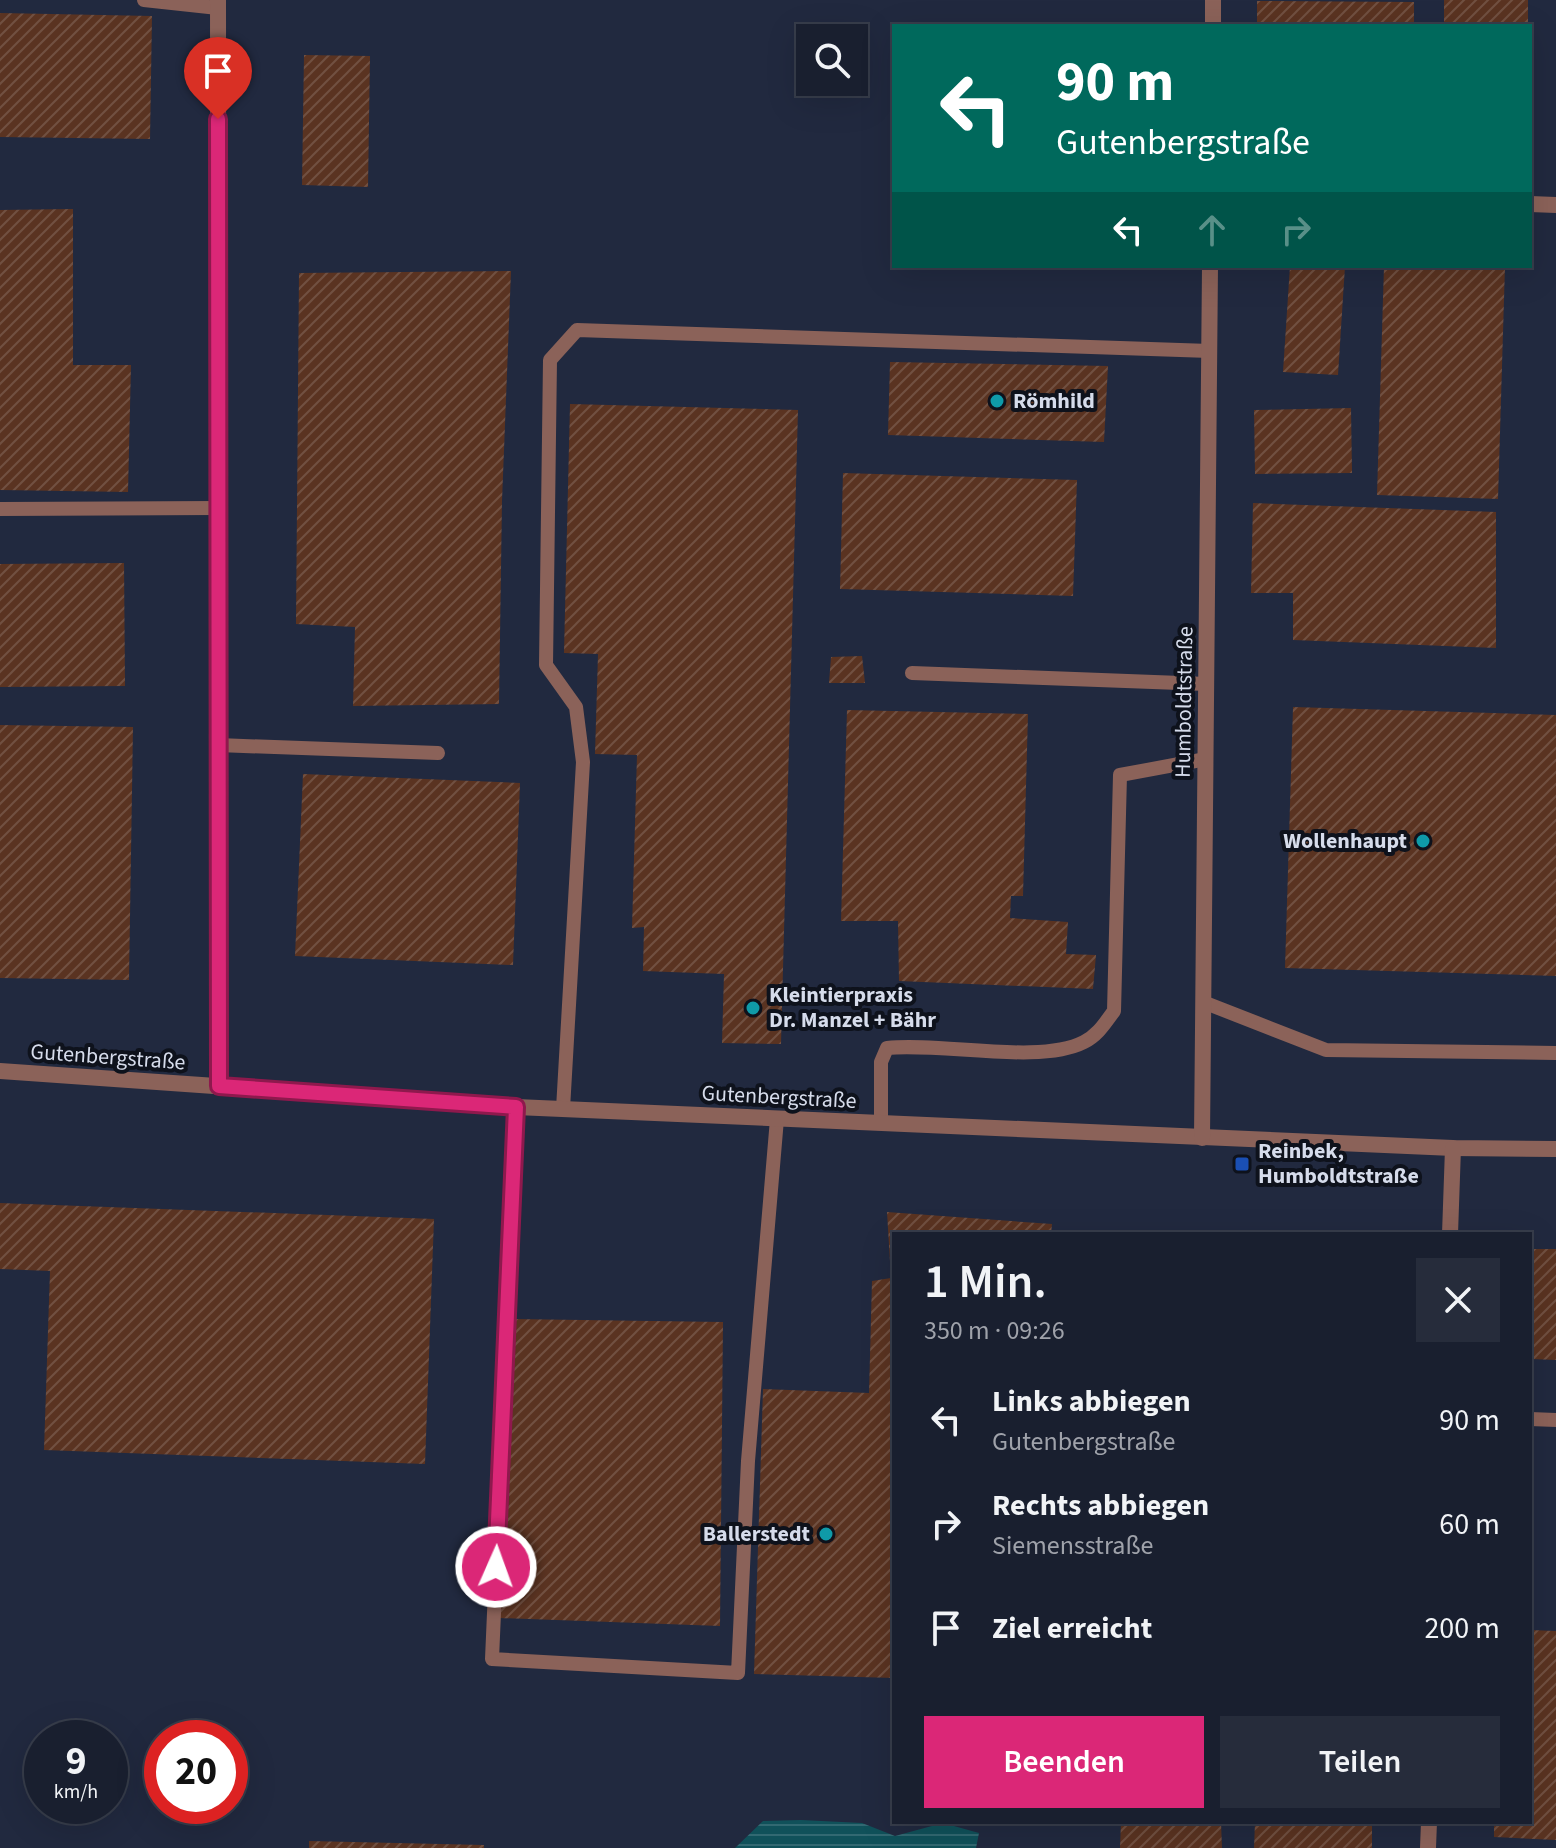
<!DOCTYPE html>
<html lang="de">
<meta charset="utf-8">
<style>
:root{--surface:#191f2f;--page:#262c3b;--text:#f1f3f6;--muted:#9fa2aa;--line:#373d4b;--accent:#db2777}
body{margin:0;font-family:"Source Sans 3",sans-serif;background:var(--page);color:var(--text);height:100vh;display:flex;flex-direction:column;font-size:30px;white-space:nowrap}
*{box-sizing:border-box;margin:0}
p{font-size:26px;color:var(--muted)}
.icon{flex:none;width:44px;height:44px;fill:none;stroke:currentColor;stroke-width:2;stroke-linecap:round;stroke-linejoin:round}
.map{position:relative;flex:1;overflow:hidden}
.side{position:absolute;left:892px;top:1232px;width:640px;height:592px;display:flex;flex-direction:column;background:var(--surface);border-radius:0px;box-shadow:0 8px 32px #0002,0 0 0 2px var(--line)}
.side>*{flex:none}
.top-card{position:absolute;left:892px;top:24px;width:640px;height:244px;border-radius:0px;box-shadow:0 8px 32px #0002,0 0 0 2px var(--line);background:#00695c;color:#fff;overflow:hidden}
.controls{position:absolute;left:796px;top:24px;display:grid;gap:16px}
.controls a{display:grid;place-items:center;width:72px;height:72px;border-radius:0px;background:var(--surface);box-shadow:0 8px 32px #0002,0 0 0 2px var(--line);font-size:40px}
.speed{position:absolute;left:24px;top:1720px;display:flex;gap:16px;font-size:40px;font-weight:700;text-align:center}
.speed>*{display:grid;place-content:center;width:104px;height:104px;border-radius:50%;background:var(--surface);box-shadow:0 8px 32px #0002,0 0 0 2px var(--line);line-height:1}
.speed small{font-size:20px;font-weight:400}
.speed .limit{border:12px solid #d22;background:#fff;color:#111}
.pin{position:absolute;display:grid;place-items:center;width:68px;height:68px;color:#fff;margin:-82px -34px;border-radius:50% 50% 50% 0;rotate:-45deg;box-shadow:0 0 8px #0007}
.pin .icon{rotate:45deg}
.me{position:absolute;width:88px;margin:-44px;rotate:2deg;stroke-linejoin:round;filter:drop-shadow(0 0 6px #0008)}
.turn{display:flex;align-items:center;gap:28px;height:168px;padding:0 32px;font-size:36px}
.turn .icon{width:104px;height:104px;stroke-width:2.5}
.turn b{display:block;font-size:56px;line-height:68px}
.lanes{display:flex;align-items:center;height:76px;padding:0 32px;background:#0003;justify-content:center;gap:40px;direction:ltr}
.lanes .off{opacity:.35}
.round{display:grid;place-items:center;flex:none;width:84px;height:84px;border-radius:0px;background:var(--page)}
.overview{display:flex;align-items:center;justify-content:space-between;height:136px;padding:0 32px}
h1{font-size:48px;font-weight:600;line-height:60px}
.primary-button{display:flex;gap:16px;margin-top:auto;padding:16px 32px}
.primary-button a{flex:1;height:92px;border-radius:0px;background:var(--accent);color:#fff;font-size:32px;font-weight:600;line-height:92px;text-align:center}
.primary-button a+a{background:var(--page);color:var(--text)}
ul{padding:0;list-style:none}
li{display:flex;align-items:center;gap:24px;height:104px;padding:0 32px}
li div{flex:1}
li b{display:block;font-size:30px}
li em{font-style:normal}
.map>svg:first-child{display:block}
</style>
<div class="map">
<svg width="1556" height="1848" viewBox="0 0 1556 1848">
<defs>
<pattern id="water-rules" width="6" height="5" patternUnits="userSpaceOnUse" patternTransform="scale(2)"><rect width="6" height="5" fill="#10515a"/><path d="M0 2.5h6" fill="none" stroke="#326972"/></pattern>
<pattern id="building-hatch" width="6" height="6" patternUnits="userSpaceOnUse" patternTransform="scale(2)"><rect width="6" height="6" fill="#5a3321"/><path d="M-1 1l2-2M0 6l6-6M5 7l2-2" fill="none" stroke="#715041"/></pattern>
</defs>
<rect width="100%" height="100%" fill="#21293f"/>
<!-- water -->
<polygon fill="url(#water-rules)" points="801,1820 862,1823 895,1836 943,1823 979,1833 976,1848 735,1848 763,1821"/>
<!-- building -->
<g fill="url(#building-hatch)">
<rect x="1444" y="0" width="84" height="26"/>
<polygon points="1257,1 1414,2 1414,26 1257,26"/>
<polygon points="0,13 152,16 150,139 0,137"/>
<polygon points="304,55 370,56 368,187 302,185"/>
<polygon points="73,209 73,365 131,365 128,492 0,490 0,210"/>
<polygon points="1290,266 1345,266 1338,375 1283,372"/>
<polygon points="1384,266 1505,266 1498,499 1377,495"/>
<polygon points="511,271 502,501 499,704 353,706 355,627 296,624 299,273"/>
<polygon points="890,362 1108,366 1104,442 888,435"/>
<polygon points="570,404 798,410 781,1044 722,1043 724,974 643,971 644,927 632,928 637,755 595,754 598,654 564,653"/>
<polygon points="1351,408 1352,473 1255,474 1254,410"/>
<polygon points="843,473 1077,480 1073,596 840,589"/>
<polygon points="1253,503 1496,512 1496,648 1293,640 1293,593 1251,593"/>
<polygon points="124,563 125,686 0,687 0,564"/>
<polygon points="862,656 865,683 829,683 831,657"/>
<polygon points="1293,707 1556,715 1556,976 1285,968"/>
<polygon points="847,710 1028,714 1023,896 1011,896 1010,918 1068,922 1066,954 1096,955 1093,989 899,981 898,921 841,921"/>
<polygon points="0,725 133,727 129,980 0,978"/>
<polygon points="303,774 520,783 513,965 295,956"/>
<polygon points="0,1203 434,1219 425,1464 44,1450 50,1271 0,1269"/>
<polygon points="887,1212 1052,1224 1051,1234 894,1234 894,1678 754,1674 763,1389 869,1393 872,1281 891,1278"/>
<polygon points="1126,1230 1178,1231 1177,1234 1126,1234"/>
<polygon points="1530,1249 1556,1249 1556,1360 1530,1359"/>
<polygon points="512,1319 723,1322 720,1626 499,1618"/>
<polygon points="1530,1630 1556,1631 1556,1840 1494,1837 1494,1822 1530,1822"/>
<polygon points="1121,1822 1221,1822 1222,1848 1120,1848"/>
<polygon points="1255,1822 1372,1822 1372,1848 1254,1848"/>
<polygon points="309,1841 484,1845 484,1848 309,1848"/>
</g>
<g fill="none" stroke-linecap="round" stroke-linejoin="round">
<!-- service -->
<g stroke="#8b6259" stroke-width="14">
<polyline points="144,0 218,8"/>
<polyline points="0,509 218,508"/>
<polyline points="912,673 1207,684"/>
<polyline points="218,745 438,753"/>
<polyline points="1203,1002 1326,1050 1556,1053"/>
<polyline points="516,1107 492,1659 738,1673 748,1461 777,1119"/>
<polyline points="563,1109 583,762 576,707 546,665 550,360 577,330 1210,351"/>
<path d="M 881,1123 L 881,1062 L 887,1048 C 941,1042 1039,1065 1084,1042 C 1098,1035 1105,1023 1114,1011 L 1120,775 L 1206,759"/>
<polyline points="1530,1419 1556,1420"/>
</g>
<!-- minor -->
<g stroke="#8b6259" stroke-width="16">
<polyline points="218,0 219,1086"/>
<polyline points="1213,26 1213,0"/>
<polyline points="1530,204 1556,205"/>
<polyline points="0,1071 516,1107 1453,1148 1556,1149"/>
<polyline points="1202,1138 1210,266"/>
<polyline points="1450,1234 1453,1148"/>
<polyline points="1428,1848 1429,1822"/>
</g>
</g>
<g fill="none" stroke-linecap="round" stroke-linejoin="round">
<defs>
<polyline id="route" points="218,119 219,1086 516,1107 496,1567"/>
</defs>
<!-- route casing -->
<use href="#route" stroke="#8e194d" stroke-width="20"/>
<!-- route -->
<use href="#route" stroke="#db2777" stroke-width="14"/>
</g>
<!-- markers -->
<g fill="#0f9aa8" stroke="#0e121c" stroke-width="3">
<circle cx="997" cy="401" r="8"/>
<circle cx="1423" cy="841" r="8"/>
<circle cx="753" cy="1008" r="8"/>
<circle cx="826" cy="1534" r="8"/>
</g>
<rect fill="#1a4fb4" stroke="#0e121c" stroke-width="3" x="1234" y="1156" width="16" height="16" rx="4"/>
<g text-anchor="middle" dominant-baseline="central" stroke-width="8" stroke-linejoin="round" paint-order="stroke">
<!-- poi labels -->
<g font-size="22" font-weight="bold" fill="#d6dceb" stroke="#0e121c" text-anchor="start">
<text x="1013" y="401">Römhild</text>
<text x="1407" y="841" text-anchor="end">Wollenhaupt</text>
<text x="769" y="995">Kleintierpraxis<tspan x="769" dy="25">Dr. Manzel + Bähr</tspan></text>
<text x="1258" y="1151">Reinbek,<tspan x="1258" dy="25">Humboldtstraße</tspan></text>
<text x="810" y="1534" text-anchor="end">Ballerstedt</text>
</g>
<!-- street labels -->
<g font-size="22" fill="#d6dceb" stroke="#0e121c">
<text transform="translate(1184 702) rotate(-89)">Humboldtstraße</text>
<text transform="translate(108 1057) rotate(4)">Gutenbergstraße</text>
<text transform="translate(779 1097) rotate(3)">Gutenbergstraße</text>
</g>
</g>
</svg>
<div class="controls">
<a><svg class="icon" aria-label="search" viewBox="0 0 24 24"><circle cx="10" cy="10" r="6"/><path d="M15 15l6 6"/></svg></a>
</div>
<div class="speed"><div>9<small>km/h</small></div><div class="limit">20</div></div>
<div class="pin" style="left:218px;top:119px;background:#d93025"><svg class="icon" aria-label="arrive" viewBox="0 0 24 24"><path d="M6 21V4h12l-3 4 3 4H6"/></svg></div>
<svg class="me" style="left:496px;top:1567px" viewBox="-20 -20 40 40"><circle r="17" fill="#db2777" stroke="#fff" stroke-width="3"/><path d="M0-11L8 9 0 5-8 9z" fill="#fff"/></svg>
<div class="top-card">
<div class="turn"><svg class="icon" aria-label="left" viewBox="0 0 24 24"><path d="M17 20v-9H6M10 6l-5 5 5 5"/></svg><div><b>90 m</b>Gutenbergstraße</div></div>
<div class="lanes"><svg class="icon" aria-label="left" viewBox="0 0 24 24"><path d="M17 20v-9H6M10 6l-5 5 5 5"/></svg><svg class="icon off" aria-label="ahead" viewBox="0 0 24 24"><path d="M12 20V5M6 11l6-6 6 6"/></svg><svg class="icon off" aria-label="right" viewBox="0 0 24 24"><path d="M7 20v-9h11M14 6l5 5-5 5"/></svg></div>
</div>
<section class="side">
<div class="overview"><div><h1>1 Min.</h1><p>350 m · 09:26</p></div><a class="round"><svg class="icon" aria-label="close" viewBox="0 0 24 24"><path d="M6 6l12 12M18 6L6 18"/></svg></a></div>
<ul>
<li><svg class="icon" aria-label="left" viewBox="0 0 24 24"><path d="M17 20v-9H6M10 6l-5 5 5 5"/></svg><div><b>Links abbiegen</b><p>Gutenbergstraße</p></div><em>90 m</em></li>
<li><svg class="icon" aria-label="right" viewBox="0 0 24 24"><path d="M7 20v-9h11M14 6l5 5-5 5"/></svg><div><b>Rechts abbiegen</b><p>Siemensstraße</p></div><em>60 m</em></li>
<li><svg class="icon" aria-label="arrive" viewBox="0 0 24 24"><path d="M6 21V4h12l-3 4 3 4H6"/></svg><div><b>Ziel erreicht</b></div><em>200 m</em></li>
</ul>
<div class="primary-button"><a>Beenden</a><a>Teilen</a></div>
</section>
</div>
